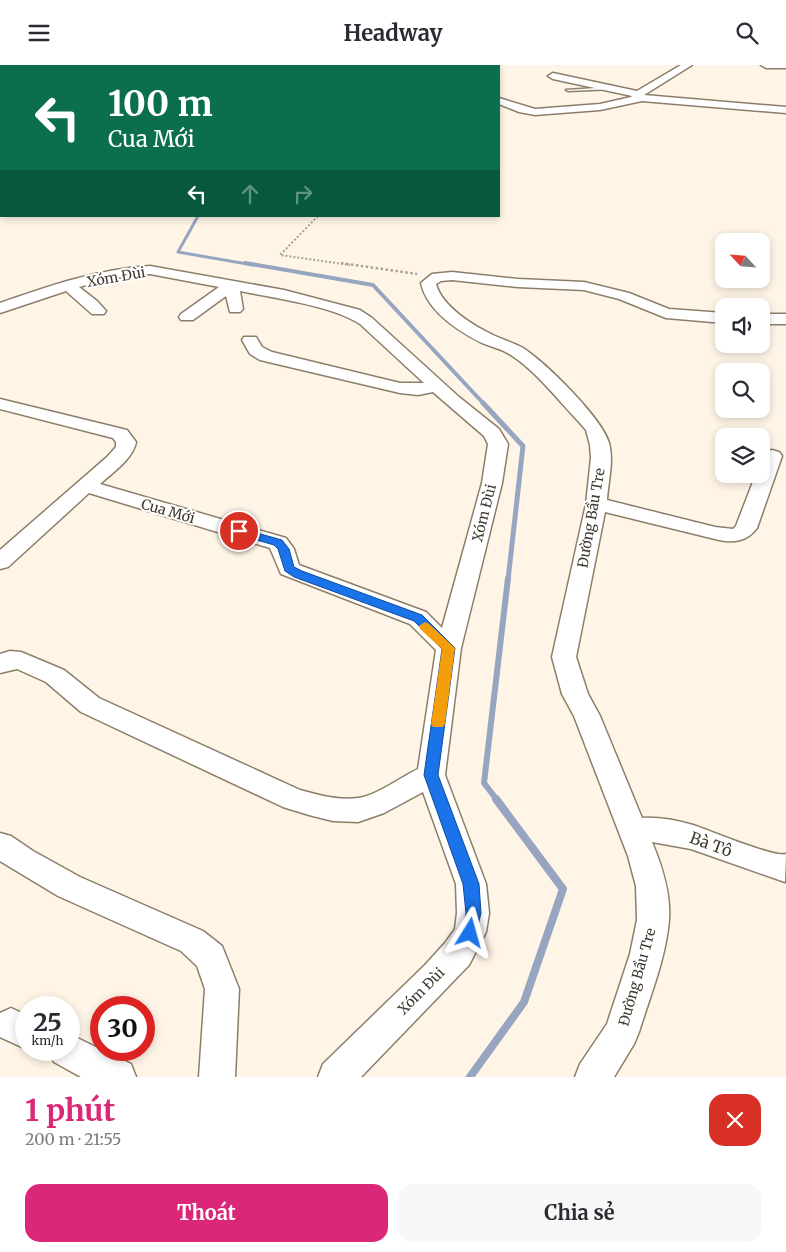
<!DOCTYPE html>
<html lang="vi">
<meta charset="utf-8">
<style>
:root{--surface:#fff;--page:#f7f7f7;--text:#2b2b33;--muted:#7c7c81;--accent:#db2777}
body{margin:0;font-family:Merriweather,serif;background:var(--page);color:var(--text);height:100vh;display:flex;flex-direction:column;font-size:19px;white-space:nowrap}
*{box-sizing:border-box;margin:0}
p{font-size:16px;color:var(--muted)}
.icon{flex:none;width:28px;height:28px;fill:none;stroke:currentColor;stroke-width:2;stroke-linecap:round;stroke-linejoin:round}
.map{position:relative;height:1012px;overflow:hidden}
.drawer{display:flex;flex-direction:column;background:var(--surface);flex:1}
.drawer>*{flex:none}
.guide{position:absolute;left:0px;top:0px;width:500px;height:152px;box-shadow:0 2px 8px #0003;background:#0b6e4f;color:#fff;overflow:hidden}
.needle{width:32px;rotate:296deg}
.buttons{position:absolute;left:715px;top:168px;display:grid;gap:10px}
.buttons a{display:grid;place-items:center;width:55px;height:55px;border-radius:10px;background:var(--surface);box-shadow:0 2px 8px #0003;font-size:25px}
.speed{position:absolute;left:15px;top:931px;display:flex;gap:10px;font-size:25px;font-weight:700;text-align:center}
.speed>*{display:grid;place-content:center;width:65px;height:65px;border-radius:50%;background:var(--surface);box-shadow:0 2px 8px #0003;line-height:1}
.speed small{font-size:12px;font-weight:400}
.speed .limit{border:8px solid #d22;background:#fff;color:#111}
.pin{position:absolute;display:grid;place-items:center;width:42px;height:42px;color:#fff;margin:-21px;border:2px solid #fff;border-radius:50%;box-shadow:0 1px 5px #0007}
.me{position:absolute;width:55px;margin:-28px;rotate:8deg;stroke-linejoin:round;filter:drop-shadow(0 0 4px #0008)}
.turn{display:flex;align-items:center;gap:18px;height:105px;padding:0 25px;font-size:22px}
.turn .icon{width:65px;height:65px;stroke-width:2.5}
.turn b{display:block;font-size:35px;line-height:42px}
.lanes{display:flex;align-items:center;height:48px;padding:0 25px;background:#0003;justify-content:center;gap:25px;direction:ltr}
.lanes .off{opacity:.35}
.round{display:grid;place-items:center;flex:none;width:52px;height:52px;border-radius:15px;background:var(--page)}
.summary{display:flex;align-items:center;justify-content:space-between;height:85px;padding:0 25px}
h1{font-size:30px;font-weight:700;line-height:38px;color:var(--accent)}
.action{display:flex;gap:10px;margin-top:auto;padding:10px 25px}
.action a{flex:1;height:58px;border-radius:15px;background:var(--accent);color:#fff;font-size:20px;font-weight:700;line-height:58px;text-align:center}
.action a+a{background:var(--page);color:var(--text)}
header{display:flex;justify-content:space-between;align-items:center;height:65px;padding:0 25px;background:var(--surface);font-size:22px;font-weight:700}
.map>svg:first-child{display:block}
</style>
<header><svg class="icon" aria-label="menu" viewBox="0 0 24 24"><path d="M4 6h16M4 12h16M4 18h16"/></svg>Headway<svg class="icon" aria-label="search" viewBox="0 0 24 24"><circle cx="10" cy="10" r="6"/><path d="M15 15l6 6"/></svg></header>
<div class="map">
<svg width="786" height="1012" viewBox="0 0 786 1012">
<rect width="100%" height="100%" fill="#fff5e7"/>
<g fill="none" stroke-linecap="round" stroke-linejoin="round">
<!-- stream-far5 -->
<polyline stroke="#98a5c0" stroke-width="2.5" points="401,1 404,0"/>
<!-- stream-far4 -->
<polyline stroke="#98a5c0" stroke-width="3" points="198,151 178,187 253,200"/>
<!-- stream-far3 -->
<polyline stroke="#98a5c0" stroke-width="4" points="245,198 373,220 484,339"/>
<!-- stream-far2 -->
<polyline stroke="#98a5c0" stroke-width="5" points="483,338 523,381 508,515"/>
<!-- stream-far1 -->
<polyline stroke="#98a5c0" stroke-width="6" points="497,735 484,718 508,513"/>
<!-- stream -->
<polyline stroke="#98a5c0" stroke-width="8" points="470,1012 524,937 563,824 496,734"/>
<defs>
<polygon id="lane" points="612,22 614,24 568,26 566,25"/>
<g id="street">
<polygon points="327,0 344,0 345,1 328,1"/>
<polygon points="681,0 692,0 644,30 786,42 786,48 642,36 600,45 535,50 519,47 499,39 499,33 535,44 600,39 631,32 632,31 553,14 548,11 553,8 637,26"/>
<polygon points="761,0 786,0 786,3 766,3"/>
<rect x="0" y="70" width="1" height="6"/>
<rect x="0" y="103" width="1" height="8"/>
<path d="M 150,201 L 284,225 L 360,245 L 372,253 L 459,332 L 499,364 L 508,379 L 502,418 L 461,583 L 445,710 L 486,819 L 489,848 L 486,867 L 469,900 L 361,1012 L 318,1012 L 323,999 L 425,900 L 445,878 L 455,864 L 457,848 L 456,819 L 423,727 L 384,748 L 358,757 L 333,756 L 309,750 L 283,742 L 81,647 L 46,617 L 17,604 L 0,608 L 0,589 L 10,586 L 21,587 L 64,605 L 99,633 L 300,725 C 318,730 339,736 358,733 C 376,731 401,712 418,704 L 436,585 L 410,559 L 281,509 L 270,483 L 89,428 L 8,502 L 0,504 L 0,485 L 107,392 L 116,382 L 116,377 L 113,373 L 0,344 L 0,334 L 127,365 L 136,377 C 133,394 112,408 100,419 L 286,473 L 294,484 L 299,500 L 426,547 L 442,563 L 482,418 L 488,379 L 484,371 L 433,327 L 418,330 L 400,328 L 260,295 L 250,289 L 242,275 L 244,272 L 256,272 L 262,282 L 272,287 L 400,318 L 424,318 L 360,259 C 333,241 274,233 240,226 L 243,244 L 240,247 L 230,247 L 226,231 L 193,255 L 181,255 L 179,252 L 181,249 L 219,222 L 150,209 L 113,213 L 79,222 L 97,236 L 106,246 L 104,249 L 92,249 L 66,226 L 0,248 L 0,238 C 49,221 98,204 150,201 Z"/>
<path d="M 452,207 L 518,214 L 584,217 L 629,228 L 669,244 L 724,248 L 724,258 L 666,253 L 619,234 L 584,225 L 518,222 L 452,215 L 441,216 L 436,219 C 442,242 474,261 495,271 C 504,275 514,278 523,283 C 546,298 602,353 609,378 C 614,396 608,417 607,435 L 715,462 L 733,464 L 736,461 L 756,409 L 761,409 L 761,394 L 765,387 L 772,385 L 779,387 L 782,391 L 757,463 C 747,476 735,478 719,475 L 605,447 L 576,592 L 588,629 L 600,651 L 642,753 C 659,752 676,755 693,760 C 709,765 774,793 786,789 L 785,817 L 691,784 L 652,777 C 662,801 671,828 669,855 C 666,893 650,931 639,967 L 634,979 L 614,1012 L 575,1012 L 580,999 L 607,959 L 630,889 L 637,855 L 636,821 L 628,791 L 574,651 L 562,629 L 552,592 L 586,439 L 591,393 L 590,380 L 586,365 L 579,357 C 558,335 537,307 511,290 C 502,284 491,282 482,278 C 458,266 427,246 421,218 L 432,209 Z"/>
<rect x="761" y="249" width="25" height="10"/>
<polygon points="0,768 11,771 33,786 80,812 203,866 222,881 239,924 235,1012 199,1012 205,924 197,901 181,886 58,831 0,796"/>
<polygon points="11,943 26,950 26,984 0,972 0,948"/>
<polygon points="69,969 131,999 136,1012 81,1012 54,997 48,985 69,985"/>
</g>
</defs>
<!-- lane casing -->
<use href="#lane" stroke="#8d7e6a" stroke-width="3"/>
<!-- street casing -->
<use href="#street" stroke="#8d7e6a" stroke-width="3"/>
<!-- path-far1 -->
<polyline stroke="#a9a195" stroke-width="2" stroke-dasharray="2 2" stroke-linecap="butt" points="318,151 280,190 350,200"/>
<!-- path -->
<polyline stroke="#a9a195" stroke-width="2.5" stroke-dasharray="2.5 2.5" stroke-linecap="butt" points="341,198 417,209"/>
<!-- lane -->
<use href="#lane" fill="#fff" fill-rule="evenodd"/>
<!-- street -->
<use href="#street" fill="#fff" fill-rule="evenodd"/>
</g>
<!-- route -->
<polygon fill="#1a73e8" stroke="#114b97" points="239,463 282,475 289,484 294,502 302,506 422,550 455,583 438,710 479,819 481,848 475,873 470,875 464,873 462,868 466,848 463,819 424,710 442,584 414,556 294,512 285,506 278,484 274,480 236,469 234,466"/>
<!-- slow -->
<polygon fill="#f59e0b" points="425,557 429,559 455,583 445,659 443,662 433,662 431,659 442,584 420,564 419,561"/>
<g text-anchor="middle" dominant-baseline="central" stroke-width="4" stroke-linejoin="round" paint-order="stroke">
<!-- street labels -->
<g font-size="14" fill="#403930" stroke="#fff">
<text transform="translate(116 212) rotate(-10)">Xóm Đùi</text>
<text transform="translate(168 446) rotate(16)">Cua Mới</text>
<text transform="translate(484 448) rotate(-76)">Xóm Đùi</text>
<text transform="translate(591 453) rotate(-80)">Đường Bầu Tre</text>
<text transform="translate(637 912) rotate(-74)">Đường Bầu Tre</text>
<text transform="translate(421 926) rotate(-45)">Xóm Đùi</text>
</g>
<!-- near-street labels -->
<g font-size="16" fill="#403930" stroke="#fff">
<text transform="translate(711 779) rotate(20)">Bà Tô</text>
</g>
</g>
</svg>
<div class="buttons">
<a><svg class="needle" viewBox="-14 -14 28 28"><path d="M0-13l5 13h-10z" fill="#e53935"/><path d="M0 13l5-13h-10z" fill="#7c7c81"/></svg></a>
<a><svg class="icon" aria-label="sound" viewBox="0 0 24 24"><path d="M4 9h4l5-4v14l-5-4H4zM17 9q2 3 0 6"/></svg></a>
<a><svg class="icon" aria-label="search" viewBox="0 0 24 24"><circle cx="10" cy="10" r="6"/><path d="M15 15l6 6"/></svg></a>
<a><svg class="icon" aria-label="layers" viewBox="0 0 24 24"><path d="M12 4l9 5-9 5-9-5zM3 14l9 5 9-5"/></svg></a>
</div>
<div class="speed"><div>25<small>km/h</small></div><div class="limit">30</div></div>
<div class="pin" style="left:239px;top:466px;background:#d93025"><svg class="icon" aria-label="arrive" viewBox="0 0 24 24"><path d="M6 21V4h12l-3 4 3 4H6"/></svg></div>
<svg class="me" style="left:470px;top:868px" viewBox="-20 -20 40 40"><path d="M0-17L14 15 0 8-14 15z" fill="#1a73e8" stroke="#fff" stroke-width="4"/></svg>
<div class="guide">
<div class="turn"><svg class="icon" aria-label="left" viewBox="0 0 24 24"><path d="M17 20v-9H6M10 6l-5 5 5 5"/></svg><div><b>100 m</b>Cua Mới</div></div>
<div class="lanes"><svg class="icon" aria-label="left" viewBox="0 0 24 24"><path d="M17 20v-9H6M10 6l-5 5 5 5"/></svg><svg class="icon off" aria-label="ahead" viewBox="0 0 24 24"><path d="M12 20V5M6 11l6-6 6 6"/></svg><svg class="icon off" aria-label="right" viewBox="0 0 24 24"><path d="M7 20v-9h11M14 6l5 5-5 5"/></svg></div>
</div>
</div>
<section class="drawer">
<div class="summary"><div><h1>1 phút</h1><p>200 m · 21:55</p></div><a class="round" style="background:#d93025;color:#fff"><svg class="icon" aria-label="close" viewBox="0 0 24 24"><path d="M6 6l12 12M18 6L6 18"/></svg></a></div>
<div class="action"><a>Thoát</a><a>Chia sẻ</a></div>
</section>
